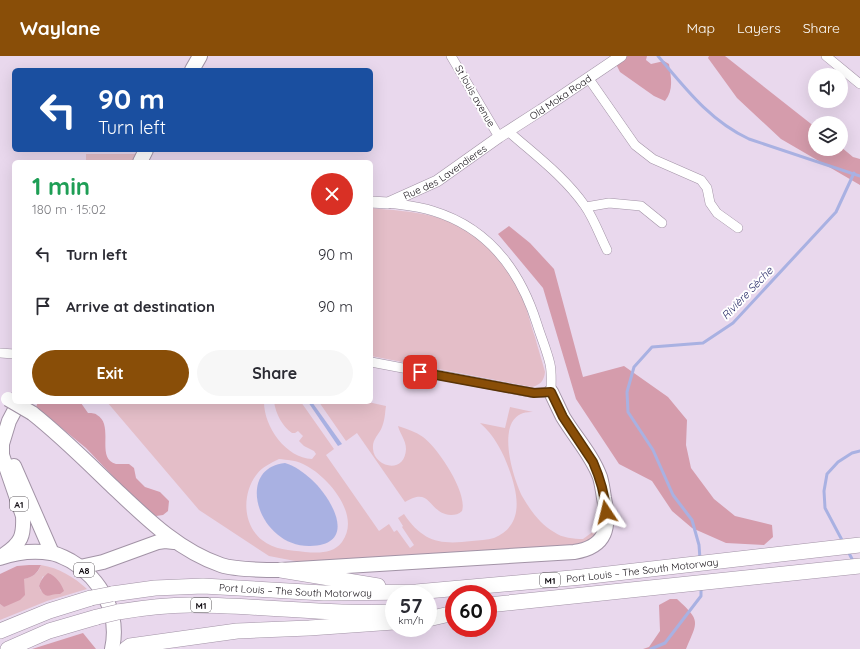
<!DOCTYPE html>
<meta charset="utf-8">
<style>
:root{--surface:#fff;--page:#f7f7f7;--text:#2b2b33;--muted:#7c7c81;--accent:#894e08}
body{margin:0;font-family:Quicksand,sans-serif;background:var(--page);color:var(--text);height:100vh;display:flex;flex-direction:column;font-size:15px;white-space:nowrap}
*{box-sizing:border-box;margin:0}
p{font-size:13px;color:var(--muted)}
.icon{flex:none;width:22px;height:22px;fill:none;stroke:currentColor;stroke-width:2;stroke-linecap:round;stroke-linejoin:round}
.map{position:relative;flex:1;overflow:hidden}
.panel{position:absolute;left:12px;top:104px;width:361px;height:244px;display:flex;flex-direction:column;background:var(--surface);border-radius:6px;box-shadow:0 4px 16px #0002}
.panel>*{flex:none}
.guide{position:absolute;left:12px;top:12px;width:361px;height:84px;border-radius:6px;box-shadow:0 4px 16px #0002;background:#1a4fa0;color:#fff;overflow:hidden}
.fabs{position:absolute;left:808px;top:12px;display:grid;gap:8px}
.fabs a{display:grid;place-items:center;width:40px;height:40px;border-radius:50%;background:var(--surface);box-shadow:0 4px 16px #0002;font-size:20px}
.speed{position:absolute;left:385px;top:529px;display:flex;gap:8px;font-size:20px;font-weight:700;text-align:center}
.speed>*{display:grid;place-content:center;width:52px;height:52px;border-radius:50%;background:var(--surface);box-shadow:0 4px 16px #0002;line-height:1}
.speed small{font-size:10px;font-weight:400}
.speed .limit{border:6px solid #d22;background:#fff;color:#111}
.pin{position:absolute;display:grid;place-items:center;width:34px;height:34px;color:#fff;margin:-17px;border-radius:8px;box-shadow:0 2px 6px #0006}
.me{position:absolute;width:44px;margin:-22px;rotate:350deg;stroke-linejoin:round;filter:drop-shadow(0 0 3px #0008)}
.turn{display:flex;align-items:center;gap:14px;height:84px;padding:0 20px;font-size:18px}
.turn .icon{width:52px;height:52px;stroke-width:2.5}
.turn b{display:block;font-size:28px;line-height:34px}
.round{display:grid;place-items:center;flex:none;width:42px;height:42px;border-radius:21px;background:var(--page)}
.summary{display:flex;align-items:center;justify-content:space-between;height:68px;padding:0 20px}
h1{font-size:24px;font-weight:800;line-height:30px;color:#1e9e55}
.action{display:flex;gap:8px;margin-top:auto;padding:8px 20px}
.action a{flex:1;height:46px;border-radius:24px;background:var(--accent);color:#fff;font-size:16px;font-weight:800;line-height:46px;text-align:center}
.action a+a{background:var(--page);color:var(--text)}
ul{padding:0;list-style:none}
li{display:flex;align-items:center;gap:12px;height:52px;padding:0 20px}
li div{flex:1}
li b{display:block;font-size:15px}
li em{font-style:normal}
header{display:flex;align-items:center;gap:24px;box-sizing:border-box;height:56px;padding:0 20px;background:var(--accent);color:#fff}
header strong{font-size:19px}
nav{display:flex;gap:22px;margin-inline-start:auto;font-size:14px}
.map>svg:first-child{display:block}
</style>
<header>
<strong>Waylane</strong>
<nav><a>Map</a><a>Layers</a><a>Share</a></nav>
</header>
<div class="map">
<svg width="860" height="593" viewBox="0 0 860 593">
<rect width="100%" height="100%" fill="#e9d8ed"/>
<!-- green -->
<g fill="#e4bec8" fill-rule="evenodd">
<polygon points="86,98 137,98 134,106 86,106"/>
<path d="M 371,152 C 391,154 412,155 432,160 C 471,169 504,201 521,238 C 527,251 530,267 535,281 C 538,293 542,304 545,316 C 544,325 540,329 532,331 L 371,300 Z"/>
<path d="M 107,346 L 264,346 C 264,371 286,402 312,403 L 316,398 L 314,395 L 304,390 L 299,385 L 303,380 L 298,375 L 295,377 L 292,377 C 282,370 276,358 274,346 L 301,346 L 334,393 L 326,399 L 379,475 L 389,468 L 394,476 L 397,474 L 410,492 L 414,489 L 402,471 L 403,470 L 398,462 L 404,458 C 423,486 440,489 472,485 C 479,484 487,484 494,482 C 525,469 518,438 509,413 C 503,396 494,379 480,367 L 505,372 L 510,351 L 533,356 C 492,354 512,420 522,440 C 530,454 540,468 554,476 C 562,482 574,483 583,483 L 594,475 L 598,462 C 601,480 591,484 575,489 L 333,505 L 295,505 L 269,500 L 199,454 ZM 279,403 C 287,404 296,404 303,408 C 327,419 362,459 342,486 C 333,498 318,497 305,496 C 290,494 274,494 262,484 C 242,468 242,437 257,418 C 262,411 271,407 279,403 Z"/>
<path d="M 319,346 L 368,346 L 386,350 C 385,356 385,364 382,371 C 379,379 372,383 373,393 C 374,411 405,419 406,393 C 406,384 400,378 398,370 C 407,373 416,376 423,381 C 438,392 468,437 462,455 C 459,458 455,459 451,459 C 428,458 432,429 405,446 L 357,377 L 346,385 Z"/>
<path d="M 41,509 C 59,512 74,521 87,533 L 47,545 L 0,564 L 0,548 L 4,551 L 24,523 C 32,521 38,518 41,509 ZM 43,520 L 60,538 L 41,535 L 39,530 Z"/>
</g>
<!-- forest -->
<g fill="#d59cac">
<path d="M 617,0 L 647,0 L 646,4 L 651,8 L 664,5 L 669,8 C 671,21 674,34 665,45 L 654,40 L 620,16 L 617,10 Z"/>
<polygon points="709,0 725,0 815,71 815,93 841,93 841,91 853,101 860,103 860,131 860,129 781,83 737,42 708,2"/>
<polygon points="509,170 530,187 554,213 583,321 624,310 668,341 687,364 686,389 691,412 714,443 735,460 772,469 773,481 764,489 726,487 692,472 672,455 652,425 619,408 576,343 543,232 498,178"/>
<path d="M 38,346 L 79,346 L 81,347 L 88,357 C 90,357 95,357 97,359 C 115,369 95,403 116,408 C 120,408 125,408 129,408 L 134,412 L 136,422 L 145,431 L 160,436 L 169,445 L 168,455 L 163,459 L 156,460 L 148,457 L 86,392 L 36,351 Z"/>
<path d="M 29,509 L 41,509 C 37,518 33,521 24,523 L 25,539 L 20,544 L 4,551 L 0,548 L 0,518 L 17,510 Z"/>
<path d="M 48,517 C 56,520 61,527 64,535 L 60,538 C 49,537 46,546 39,530 C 41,524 43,521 48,517 Z"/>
<path d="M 670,543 L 677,543 C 701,565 698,565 686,593 L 643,593 L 649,591 L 660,575 L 659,549 Z"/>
<polygon points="83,577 96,593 32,593"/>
</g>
<!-- water -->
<g fill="#a9b1e2">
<polygon points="308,346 312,346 342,388 338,390"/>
<path d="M 285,407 C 295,410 303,416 311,423 C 332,442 359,489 310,490 C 258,491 234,412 285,407 Z"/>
</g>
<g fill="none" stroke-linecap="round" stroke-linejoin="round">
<!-- stream -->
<g stroke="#a9b1e2" stroke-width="3">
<path d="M 658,0 C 685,32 710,65 749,83 L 860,120"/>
<polyline points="843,486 825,452 824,435 827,418 838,406 852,397 860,395"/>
<polyline points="848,495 853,505"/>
<polyline points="700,503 699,489 692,464 673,439 653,394 628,356 627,336 634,311 652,291 703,287 733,267 836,156 854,117"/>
<polyline points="651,593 665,587 701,540 701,531"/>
</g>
<defs>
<g id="minor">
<polyline points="451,0 499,81"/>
<polyline points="826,0 860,28"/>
<polyline points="589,23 635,89 653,103 701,124 707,132 710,147 717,157 738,172"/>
<path d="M 508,75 C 535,99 564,120 585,150 C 594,163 600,180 607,194"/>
<polyline points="586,151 609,147 641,150 662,167"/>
<polyline points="0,297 14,298"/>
<path d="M 371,306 L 534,337 L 551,336 C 551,327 552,317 550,308 C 547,295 541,281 537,268 C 520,214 489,172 433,155 C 418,150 402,149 388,147"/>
</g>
<g id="tertiary">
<path id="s1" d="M 371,146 L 388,147 L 437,125 L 499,81 L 541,54 L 621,0"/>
</g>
<g id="primary">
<polyline points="192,14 200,0"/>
<polyline points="140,106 146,94"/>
<path d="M 32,357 C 60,379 85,404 111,429 C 144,460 177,494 221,509 C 236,514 265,514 281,514 L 574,496 C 607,491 610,471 604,442 C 603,435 602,428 600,421 C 592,399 575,381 563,361 C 559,353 555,344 551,336"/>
<polyline points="14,410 52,497"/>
<path d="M 5,498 C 21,487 24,480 23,460 L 2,399 L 2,388 L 9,365 L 19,346"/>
<path d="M 0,502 C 17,496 33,494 51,497 C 58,498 65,502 71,505 C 101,523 120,557 112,593"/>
<polyline points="80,511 103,506 158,486 165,485 174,486"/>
</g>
<g id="trunk">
<polyline points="281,514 378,530"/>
<path id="s2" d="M 112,538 L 155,532 L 203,530 L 324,537 L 416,536 L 582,521 L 860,489"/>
<polyline points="488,549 860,510"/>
<path d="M 118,556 C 142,552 166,549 190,549 C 258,549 326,559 394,556"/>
<polyline points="428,563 454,557"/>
<polyline points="0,575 49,555 91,542"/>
<polyline points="8,593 49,575 97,561"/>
<polyline points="126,593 130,590 237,575 309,572 394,566"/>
</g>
</defs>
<!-- minor casing -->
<use href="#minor" stroke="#a293a6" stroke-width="10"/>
<!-- tertiary casing -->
<use href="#tertiary" stroke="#a293a6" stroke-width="12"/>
<!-- primary casing -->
<use href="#primary" stroke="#a293a6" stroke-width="16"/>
<!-- trunk casing -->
<use href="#trunk" stroke="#a293a6" stroke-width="16"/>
<!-- minor -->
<use href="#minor" stroke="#fff" stroke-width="9"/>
<!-- tertiary -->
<use href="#tertiary" stroke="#fff" stroke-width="11"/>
<!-- primary -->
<use href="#primary" stroke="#fff" stroke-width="14"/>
<!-- trunk -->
<use href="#trunk" stroke="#fff" stroke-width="15"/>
<defs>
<polyline id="primary-bridge" points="8,343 32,357"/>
<g id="trunk-bridge">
<polyline points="91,542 112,538"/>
<polyline points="97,561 118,556"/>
</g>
</defs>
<!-- primary-bridge casing -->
<use href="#primary-bridge" stroke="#a293a6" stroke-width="16" stroke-linecap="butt"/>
<!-- trunk-bridge casing -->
<use href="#trunk-bridge" stroke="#a293a6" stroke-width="16" stroke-linecap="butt"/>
<!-- primary-bridge -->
<use href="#primary-bridge" stroke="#fff" stroke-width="14"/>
<!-- trunk-bridge -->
<use href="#trunk-bridge" stroke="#fff" stroke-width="15"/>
</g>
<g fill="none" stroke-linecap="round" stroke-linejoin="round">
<defs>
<path id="route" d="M 420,316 L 534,337 L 551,336 L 563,361 L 593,406 C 600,422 605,438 606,456"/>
</defs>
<!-- route casing -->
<use href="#route" stroke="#593305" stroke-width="10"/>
<!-- route -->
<use href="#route" stroke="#894e08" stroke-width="7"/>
</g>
<g text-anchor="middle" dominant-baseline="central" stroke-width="4" stroke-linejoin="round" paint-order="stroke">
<!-- shield labels -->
<g fill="#fff" stroke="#5a565a" stroke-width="1">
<rect x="10" y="441" width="18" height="14" rx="3"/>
<rect x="74" y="507" width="20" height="14" rx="3"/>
<rect x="540" y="517" width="20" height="14" rx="3"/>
<rect x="191" y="542" width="20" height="14" rx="3"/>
</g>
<g font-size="9" font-weight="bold" fill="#130e14">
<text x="19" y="448">A1</text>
<text x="84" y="514">A8</text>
<text x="550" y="524">M1</text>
<text x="201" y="549">M1</text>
</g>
<!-- street labels -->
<g font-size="10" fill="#130e14" stroke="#fff">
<text transform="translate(475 40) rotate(60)">St louis avenue</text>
<text stroke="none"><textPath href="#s1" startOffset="220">Old Moka Road</textPath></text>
<text stroke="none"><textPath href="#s1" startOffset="82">Rue des Lavendieres</textPath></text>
<text stroke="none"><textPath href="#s2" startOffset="532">Port Louis – The South Motorway</textPath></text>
<text stroke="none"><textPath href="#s2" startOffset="184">Port Louis – The South Motorway</textPath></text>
</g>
<!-- water labels -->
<g font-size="11" font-style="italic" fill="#2c2f6a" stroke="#fff">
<text transform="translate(747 237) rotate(-46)">Rivière Sèche</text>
</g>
</g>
</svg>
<div class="fabs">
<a><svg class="icon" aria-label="sound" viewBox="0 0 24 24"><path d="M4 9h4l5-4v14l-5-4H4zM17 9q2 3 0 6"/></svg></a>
<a><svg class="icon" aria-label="layers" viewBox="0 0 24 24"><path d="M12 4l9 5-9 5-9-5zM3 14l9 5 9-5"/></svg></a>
</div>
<div class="speed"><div>57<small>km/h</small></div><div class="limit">60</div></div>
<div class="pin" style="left:420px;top:316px;background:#d93025"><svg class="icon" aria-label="arrive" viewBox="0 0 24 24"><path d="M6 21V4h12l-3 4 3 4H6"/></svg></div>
<svg class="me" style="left:606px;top:456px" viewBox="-20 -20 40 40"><path d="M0-17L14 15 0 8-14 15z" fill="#894e08" stroke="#fff" stroke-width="4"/></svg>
<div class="guide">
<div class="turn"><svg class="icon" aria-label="left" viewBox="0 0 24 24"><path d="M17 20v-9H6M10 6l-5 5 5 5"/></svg><div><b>90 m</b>Turn left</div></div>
</div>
<section class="panel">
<div class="summary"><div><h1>1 min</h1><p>180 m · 15:02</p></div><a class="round" style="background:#d93025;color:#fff"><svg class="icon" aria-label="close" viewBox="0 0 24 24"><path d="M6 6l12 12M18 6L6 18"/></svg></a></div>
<ul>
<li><svg class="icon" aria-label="left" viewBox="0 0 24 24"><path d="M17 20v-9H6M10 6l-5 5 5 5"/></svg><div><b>Turn left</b></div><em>90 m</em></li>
<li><svg class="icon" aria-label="arrive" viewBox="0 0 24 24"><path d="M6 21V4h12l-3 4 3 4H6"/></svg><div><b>Arrive at destination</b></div><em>90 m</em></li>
</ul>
<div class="action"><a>Exit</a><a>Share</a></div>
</section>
</div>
